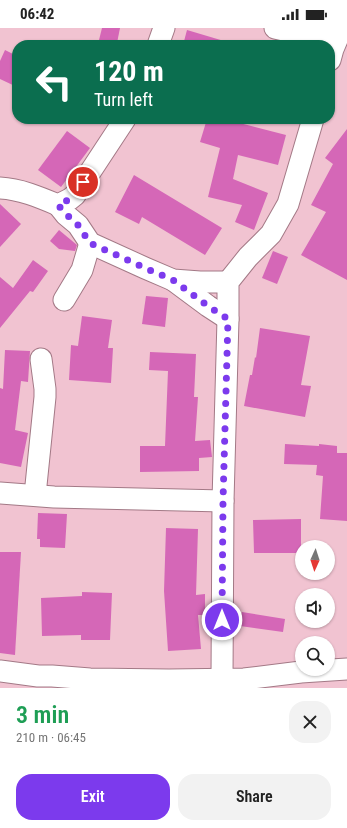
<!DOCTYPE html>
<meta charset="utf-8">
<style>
:root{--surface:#fff;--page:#f2f2f2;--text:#222;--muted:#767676;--accent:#7c3aed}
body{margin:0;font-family:"Roboto Condensed",sans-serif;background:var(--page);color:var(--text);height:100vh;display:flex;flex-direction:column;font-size:15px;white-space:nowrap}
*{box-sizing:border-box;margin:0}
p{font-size:13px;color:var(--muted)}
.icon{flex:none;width:22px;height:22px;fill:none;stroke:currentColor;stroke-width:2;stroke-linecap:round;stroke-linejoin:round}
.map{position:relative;height:660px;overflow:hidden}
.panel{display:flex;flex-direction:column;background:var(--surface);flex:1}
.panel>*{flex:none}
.hud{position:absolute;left:12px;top:12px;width:323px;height:84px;border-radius:16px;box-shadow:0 1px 3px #0004;background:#0b6e4f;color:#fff;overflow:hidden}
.needle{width:26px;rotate:183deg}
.buttons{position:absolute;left:295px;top:512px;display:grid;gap:8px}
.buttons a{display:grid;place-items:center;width:40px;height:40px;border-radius:50%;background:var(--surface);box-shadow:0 1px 3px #0004;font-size:20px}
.pin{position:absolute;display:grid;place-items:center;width:34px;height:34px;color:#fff;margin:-17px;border:2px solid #fff;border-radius:50%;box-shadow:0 1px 4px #0007}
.me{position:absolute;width:44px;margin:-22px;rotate:0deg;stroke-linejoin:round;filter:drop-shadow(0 0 3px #0008)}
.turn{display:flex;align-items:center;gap:14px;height:84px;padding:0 16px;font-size:18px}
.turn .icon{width:52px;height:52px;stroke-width:2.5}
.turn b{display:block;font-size:28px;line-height:34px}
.round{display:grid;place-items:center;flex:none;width:42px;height:42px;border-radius:16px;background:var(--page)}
.head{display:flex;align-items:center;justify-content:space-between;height:68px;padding:0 16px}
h1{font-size:24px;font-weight:600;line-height:30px;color:#1e9e55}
.cta{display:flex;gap:8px;margin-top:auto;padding:8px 16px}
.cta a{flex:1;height:46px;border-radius:16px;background:var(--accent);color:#fff;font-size:16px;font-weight:600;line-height:46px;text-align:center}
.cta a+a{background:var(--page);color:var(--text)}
.status{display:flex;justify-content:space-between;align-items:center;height:28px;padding:0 20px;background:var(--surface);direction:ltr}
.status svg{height:11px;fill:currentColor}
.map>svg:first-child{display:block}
</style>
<div class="status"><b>06:42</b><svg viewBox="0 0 49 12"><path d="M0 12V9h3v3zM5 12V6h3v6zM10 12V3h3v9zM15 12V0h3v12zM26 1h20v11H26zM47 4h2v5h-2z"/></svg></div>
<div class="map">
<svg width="347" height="660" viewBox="0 0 347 660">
<rect width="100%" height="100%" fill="#f1c3d1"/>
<!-- building -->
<g fill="#d567b7">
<polygon points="102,0 120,0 117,15 99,12"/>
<polygon points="187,2 224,13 224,17 183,17"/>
<polygon points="5,22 17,28 17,59 0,51 0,33"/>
<polygon points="207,91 224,91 286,107 278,137 238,127 233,151 268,165 254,202 235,194 242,177 208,169 220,120 200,114"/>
<polygon points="347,101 347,252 301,227 326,184 311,177 333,136 325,130"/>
<polygon points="67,103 90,120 61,159 38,142"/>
<polygon points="134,147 222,200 205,227 142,189 139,196 115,184"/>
<polygon points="0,176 21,196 0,219"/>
<polygon points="59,202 77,217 75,223 59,221 50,213"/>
<polygon points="273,223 288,229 277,256 262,250"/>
<polygon points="33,232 48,243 33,264 30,263 0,300 0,249 13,260"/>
<polygon points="146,268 168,270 165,299 142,296"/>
<polygon points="82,288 112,292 108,320 113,320 111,355 69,352 71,317 78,318"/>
<polygon points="260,300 310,308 301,357 311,358 305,389 244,378 250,347 252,347 255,329 256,330"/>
<polygon points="5,322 30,323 28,354 21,353 15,402 28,405 21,439 0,435 0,360 3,361"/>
<polygon points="150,324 196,326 194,369 198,369 195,413 210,412 212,429 199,430 199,443 140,444 140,418 165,418 168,343 149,342"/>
<polygon points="285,416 319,418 319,416 337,418 337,425 347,425 347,493 320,491 323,448 316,447 317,437 284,436"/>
<polygon points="38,485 67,486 65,520 40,519 40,511 37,511"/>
<polygon points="301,491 301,525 254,525 253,492"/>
<polygon points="166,500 198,501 196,567 205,566 205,587 198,587 201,621 168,623 164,563"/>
<polygon points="0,524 21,524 15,627 0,625"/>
<polygon points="82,564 112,565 110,612 81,612 81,607 42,608 41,570 82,568"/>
<polygon points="242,584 285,591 283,604 240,598"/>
</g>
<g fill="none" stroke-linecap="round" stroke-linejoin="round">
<defs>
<g id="minor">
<polyline points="275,0 301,6 321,7 338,0"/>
<polyline points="158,17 164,0"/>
<polyline points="330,32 333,21 342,0"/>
<path d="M 0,160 C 20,161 39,169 58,177 L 70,171 L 75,167 L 125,91"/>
<polyline points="58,177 66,187 78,197 90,215 145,240 173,252 200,254 228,254"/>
<polyline points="173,252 208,278 228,291"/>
<polyline points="64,272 82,242 90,215"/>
<polyline points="0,465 54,469 223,473"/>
<polyline points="35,467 45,369 45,361 41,331"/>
<polyline points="0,643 38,648 52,648 90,651 169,652 244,651 301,644 347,641"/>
<polyline points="222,651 223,473 228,291 228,254 248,229 271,206 288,176 313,91"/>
</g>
</defs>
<!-- minor casing -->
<use href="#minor" stroke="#a37986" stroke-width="23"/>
<!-- minor -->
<use href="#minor" stroke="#fff" stroke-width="21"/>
</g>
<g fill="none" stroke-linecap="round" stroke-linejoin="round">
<!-- route -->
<path stroke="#7c3aed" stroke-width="7" stroke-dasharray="0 12.6" d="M 83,154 C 74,168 73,170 58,177 L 66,186 L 78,197 L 90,215 L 145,240 L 173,252 L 208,278 L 228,291 L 223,473 L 222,592"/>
</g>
</svg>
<div class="buttons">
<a><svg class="needle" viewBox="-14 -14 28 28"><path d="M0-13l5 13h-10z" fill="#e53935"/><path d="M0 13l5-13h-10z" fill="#767676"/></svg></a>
<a><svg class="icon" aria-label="sound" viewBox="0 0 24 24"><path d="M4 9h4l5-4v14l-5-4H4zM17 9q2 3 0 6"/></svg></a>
<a><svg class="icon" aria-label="search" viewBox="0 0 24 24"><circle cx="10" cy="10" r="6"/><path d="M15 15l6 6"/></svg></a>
</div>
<div class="pin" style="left:83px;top:154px;background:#d93025"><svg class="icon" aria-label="arrive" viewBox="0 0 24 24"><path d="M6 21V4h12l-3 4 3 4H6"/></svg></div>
<svg class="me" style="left:222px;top:592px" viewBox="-20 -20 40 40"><circle r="17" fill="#7c3aed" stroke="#fff" stroke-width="3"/><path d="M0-11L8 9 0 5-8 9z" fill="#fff"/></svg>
<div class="hud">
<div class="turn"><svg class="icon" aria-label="left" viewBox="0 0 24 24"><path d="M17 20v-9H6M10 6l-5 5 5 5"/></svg><div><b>120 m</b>Turn left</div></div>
</div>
</div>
<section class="panel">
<div class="head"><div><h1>3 min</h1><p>210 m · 06:45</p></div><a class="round"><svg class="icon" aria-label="close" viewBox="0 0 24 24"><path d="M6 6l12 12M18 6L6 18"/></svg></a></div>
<div class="cta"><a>Exit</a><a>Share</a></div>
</section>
